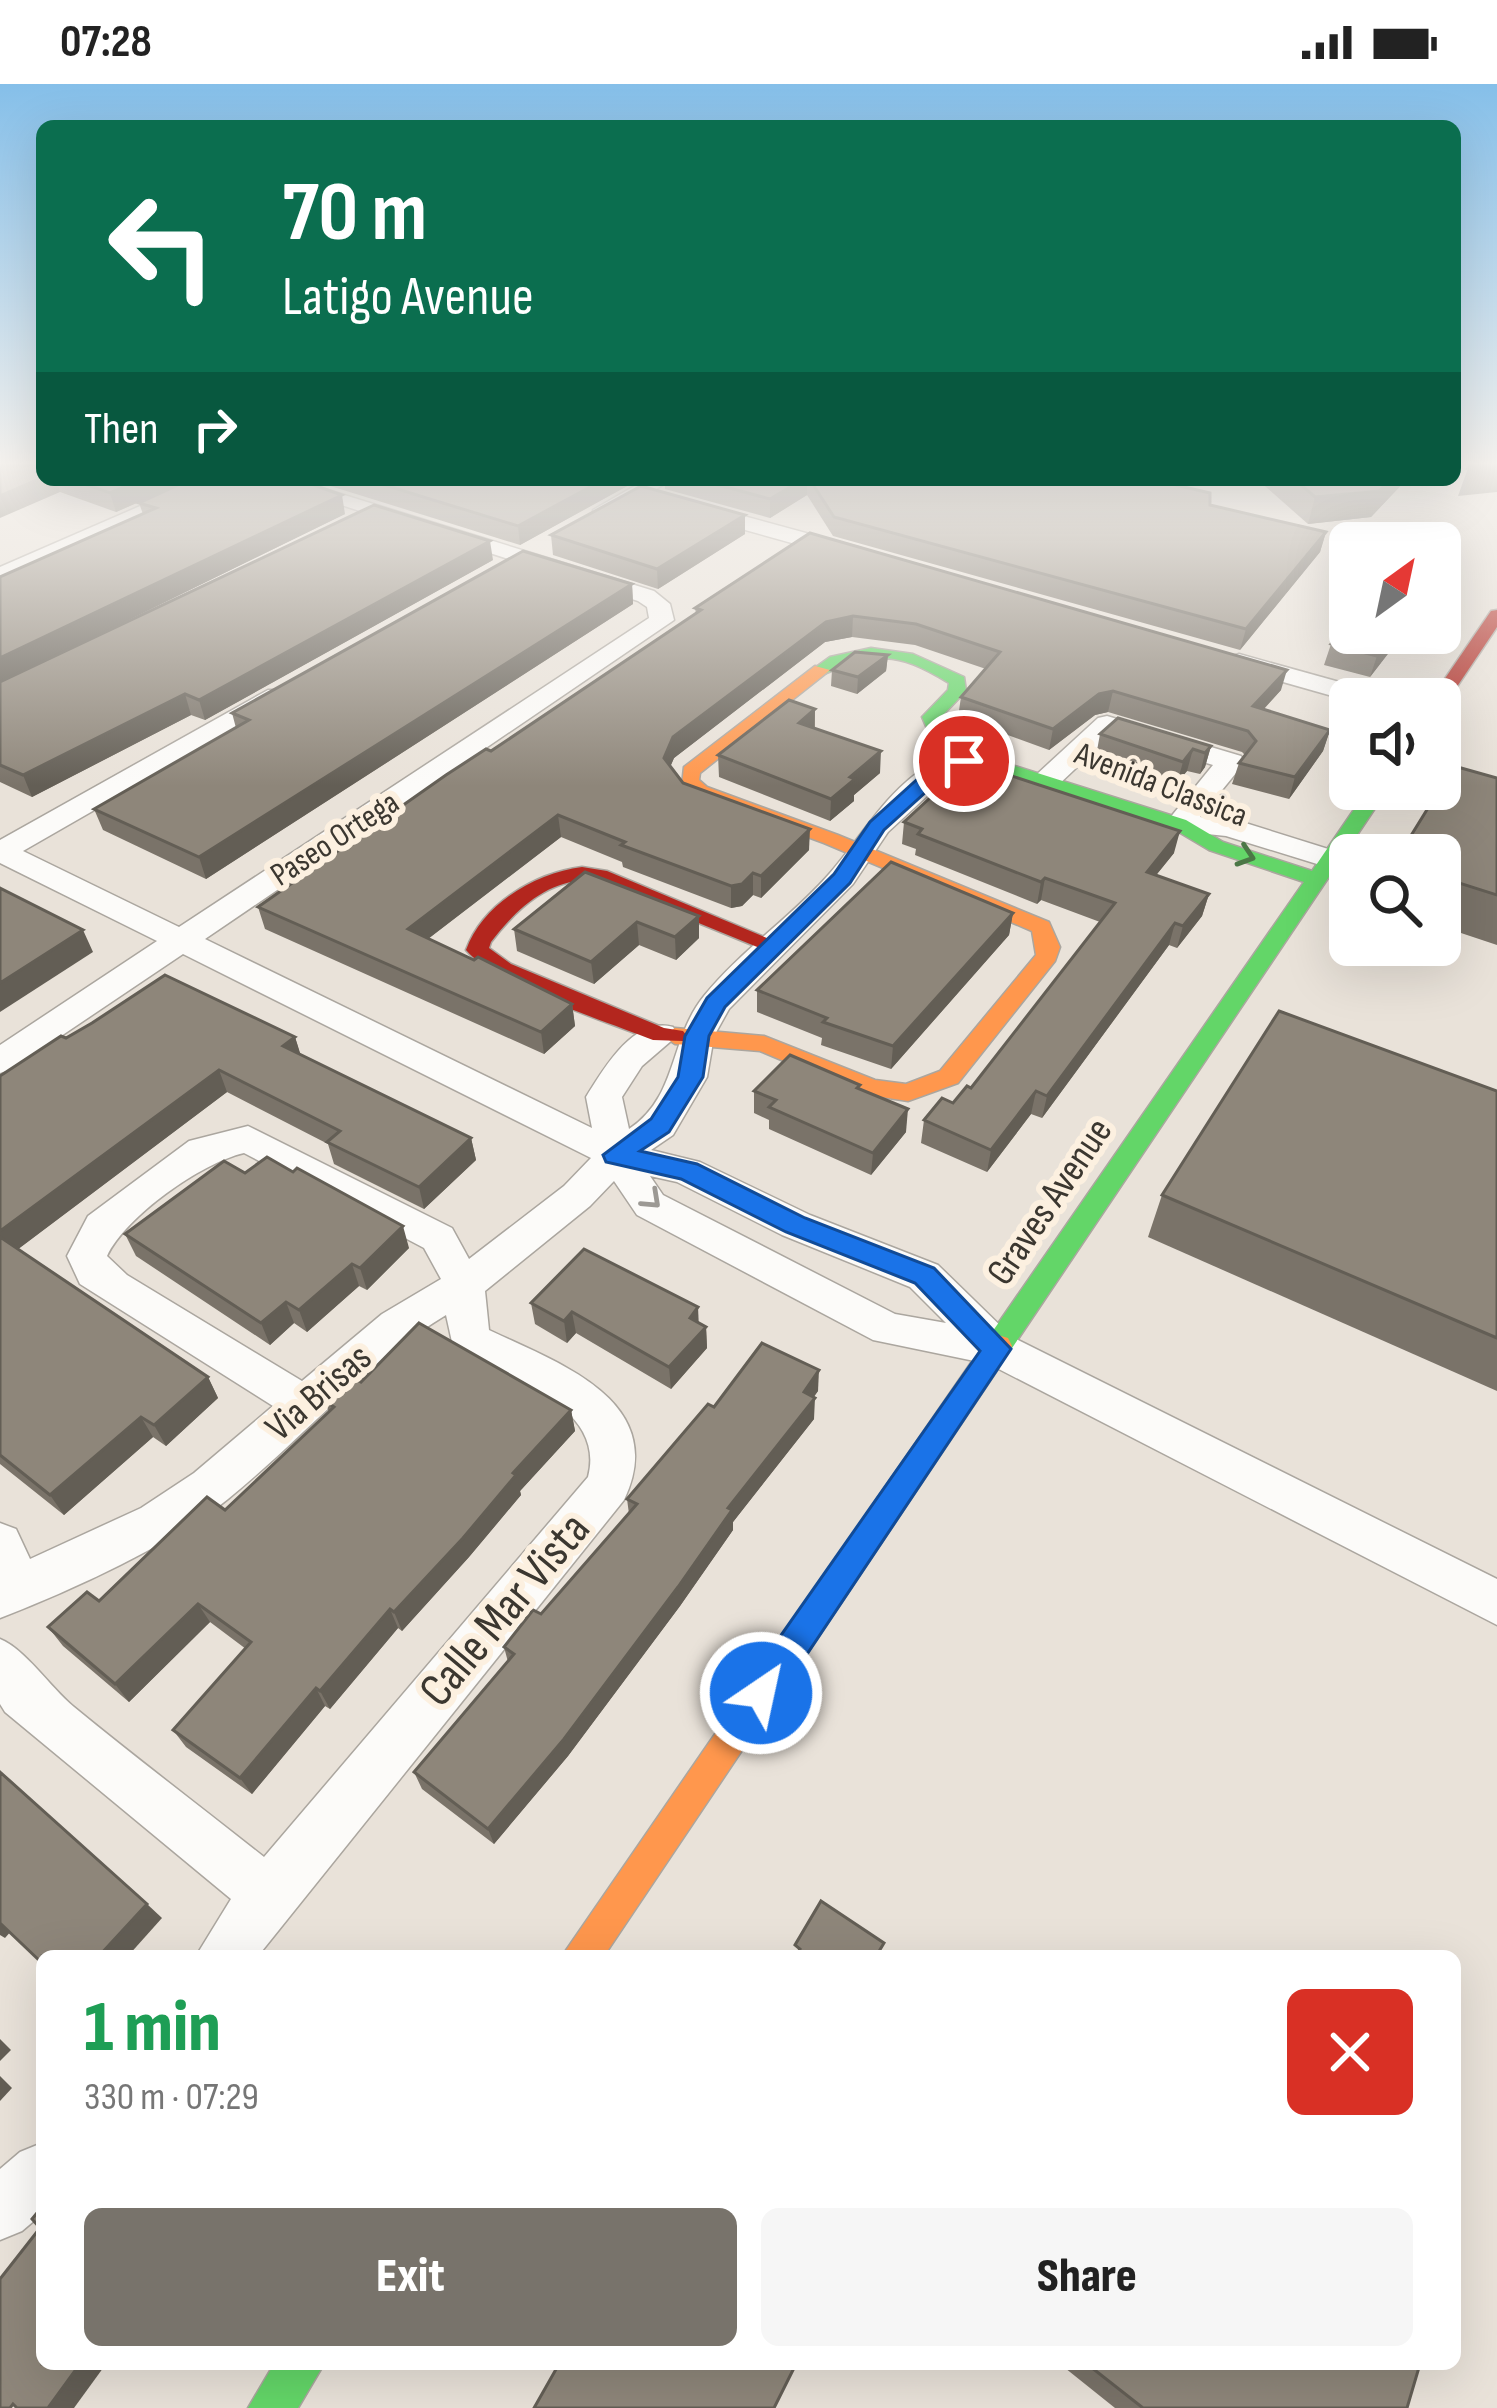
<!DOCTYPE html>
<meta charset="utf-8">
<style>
:root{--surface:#fff;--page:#f6f6f6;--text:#222;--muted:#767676;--accent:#78736b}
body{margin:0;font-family:"Sofia Sans Condensed",sans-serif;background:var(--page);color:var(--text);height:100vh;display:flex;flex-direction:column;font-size:45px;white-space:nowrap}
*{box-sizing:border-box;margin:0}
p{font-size:39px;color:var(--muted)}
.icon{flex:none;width:66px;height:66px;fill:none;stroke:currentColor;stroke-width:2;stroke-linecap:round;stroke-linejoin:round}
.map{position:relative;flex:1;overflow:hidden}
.drawer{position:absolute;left:36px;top:1866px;width:1425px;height:420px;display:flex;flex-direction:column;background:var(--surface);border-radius:18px;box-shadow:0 12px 48px #0002}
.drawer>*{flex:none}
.banner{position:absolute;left:36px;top:36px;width:1425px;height:366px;border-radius:18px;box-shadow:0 12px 48px #0002;background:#0b6e4f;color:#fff;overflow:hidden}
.needle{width:78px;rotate:33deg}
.fabs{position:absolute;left:1329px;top:438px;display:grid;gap:24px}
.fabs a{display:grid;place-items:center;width:132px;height:132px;border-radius:18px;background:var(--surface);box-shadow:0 12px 48px #0002;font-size:60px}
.pin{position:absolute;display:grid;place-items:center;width:102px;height:102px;color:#fff;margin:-51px;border:6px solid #fff;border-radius:50%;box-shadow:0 3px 12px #0007}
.me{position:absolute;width:132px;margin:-66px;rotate:34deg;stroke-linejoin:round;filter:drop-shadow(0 0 9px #0008)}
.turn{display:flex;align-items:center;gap:42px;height:252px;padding:0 48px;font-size:54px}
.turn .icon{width:156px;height:156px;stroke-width:2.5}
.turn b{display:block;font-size:84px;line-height:102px}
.then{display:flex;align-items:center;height:114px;padding:0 48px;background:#0003;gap:24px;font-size:45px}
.round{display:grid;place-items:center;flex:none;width:126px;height:126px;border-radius:18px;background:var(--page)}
.headline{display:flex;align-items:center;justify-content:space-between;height:204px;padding:0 48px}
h1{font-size:72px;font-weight:800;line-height:90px;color:#1e9e55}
.button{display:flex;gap:24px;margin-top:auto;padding:24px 48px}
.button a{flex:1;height:138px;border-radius:18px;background:var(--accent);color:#fff;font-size:48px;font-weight:800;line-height:138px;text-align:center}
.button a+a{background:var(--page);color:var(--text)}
.status{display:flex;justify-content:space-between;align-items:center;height:84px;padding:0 60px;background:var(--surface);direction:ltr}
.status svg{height:33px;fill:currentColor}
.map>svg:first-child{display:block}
</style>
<div class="status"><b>07:28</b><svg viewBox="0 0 49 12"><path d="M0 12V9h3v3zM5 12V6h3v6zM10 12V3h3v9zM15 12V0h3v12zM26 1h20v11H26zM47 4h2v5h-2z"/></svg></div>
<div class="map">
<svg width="1497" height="2324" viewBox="0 0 1497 2324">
<rect width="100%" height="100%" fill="#e9e2d9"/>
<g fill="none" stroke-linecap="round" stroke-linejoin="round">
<defs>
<g id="street">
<polygon points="200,396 228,396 0,498 0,483"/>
<path d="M 264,396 L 296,396 L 654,507 L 670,520 L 674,536 L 205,855 L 592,1044 L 586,1013 C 604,984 634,932 673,943 L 678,951 L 642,982 L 622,1013 L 629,1045 C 678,1013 669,955 704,912 C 741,866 792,833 830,789 C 863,751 885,708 930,680 C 941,672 960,668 974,671 L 978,677 L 951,690 L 888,748 L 853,800 L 729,925 L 714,952 L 707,993 L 673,1051 L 651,1066 L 700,1078 L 810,1131 L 938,1181 L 1012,1253 L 1497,1495 L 1497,1541 L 989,1280 L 873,1256 L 637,1131 L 614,1097 L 590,1122 L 485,1207 L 489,1246 C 558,1279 671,1317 624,1416 L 258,1872 L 196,1872 L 231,1815 L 5,1628 L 0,1620 L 0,1555 C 25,1565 50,1603 74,1623 C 136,1674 201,1723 264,1773 L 588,1393 C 607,1321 505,1292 454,1267 L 446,1231 C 365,1280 302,1355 228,1415 C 171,1461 70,1507 0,1534 L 0,1439 L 16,1445 L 30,1475 L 141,1424 L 194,1389 L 273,1322 L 80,1200 L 67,1172 L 88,1132 L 189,1057 L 248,1042 L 452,1144 L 469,1175 L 564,1102 L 591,1074 L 183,870 L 12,985 L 0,989 L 0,961 L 157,857 L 0,779 L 0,756 L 268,606 L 286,606 L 290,611 L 286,616 L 23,767 L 179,843 L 649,534 L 647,523 L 638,517 ZM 244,1069 L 424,1164 L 441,1195 L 382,1230 L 302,1297 L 127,1191 L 107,1172 C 126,1132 201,1079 244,1069 ZM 650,1092 L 677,1098 L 782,1151 L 910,1203 L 946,1239 L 895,1230 L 663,1111 Z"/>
<polygon points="645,396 670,396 609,436 593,436 593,426"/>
<polygon points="696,419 861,464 864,469 853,476 688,430 685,425"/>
<polygon points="1239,570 1379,609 1383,615 1350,617 1230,583 1226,578 1230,573"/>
<polygon points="1107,632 1241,672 1245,678 1200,733 1239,737 1341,769 1345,775 1330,784 1226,752 1169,746 1165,740 1213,681 1112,650 1056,703 1036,703 1032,697 1036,691 1098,634"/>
<polygon points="42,2059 42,2130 22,2147 0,2156 0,2085 20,2068"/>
</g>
<g id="fast">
<path d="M 871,564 L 913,570 L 964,593 L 966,607 L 940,634 L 961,665 L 1186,736 L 1223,758 L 1312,787 L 1368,705 L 1388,705 L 1008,1270 L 988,1270 L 984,1262 L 988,1254 L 1304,798 L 1209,766 L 1172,744 L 947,673 L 931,654 L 922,633 L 948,606 L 949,599 C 893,565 878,570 821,591 L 812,586 L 830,573 Z"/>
<polygon points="274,2280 324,2280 298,2324 248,2324"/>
</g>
<g id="slow">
<polygon points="815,582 830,586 700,689 699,696 707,703 838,751 1049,838 1060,863 1055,877 958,999 908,1017 862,1010 760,967 675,960 663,952 675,944 764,952 875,996 906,1000 940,987 1036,871 1032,847 824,759 693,711 682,701 684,683"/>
<polygon points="998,1251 1008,1254 1012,1262 1008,1270 604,1872 562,1872 988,1254"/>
</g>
<g id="jam">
<polygon points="1497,526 1497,543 1446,619 1431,615 1491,527"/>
<path d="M 582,783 L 607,787 L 786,862 L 775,869 L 767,867 L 596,797 C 551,792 517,824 491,858 L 489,864 L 511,880 L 664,944 L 683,947 L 687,952 L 683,957 L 653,956 C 603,936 499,904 466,866 C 483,819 536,789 582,783 Z"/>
</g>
</defs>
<!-- street casing -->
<use href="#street" stroke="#aba69f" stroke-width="3"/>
<!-- fast casing -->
<use href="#fast" stroke="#aba69f" stroke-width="3"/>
<!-- slow casing -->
<use href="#slow" stroke="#aba69f" stroke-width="3"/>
<!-- jam casing -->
<use href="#jam" stroke="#aba69f" stroke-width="3"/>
<!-- street -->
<use href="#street" fill="#fcfbf9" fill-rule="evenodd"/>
<!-- fast -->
<use href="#fast" fill="#63d668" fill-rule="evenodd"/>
<!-- slow -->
<use href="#slow" fill="#ff974d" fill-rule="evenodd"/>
<!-- jam -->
<use href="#jam" fill="#b3261e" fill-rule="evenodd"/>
</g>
<!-- wall -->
<g fill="#7a7369">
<polygon points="42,396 189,396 116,428 60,408"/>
<polygon points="311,396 638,396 520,461"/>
<polygon points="665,396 1154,396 1210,421 1326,448 1320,468 1240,566 833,452 807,411 770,434 665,405"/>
<polygon points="1258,396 1406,396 1371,433 1308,440"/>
<polygon points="139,419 345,430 61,569 493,476 205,636 191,631 32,713 0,698 0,493 143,430"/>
<polygon points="745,431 745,450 658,505 553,471 551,451"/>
<polygon points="810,449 1281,606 1264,625 1330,646 1323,667 1289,715 1232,700 1239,679 1245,671 1242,668 1108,628 1095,631 1049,666 958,633 961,613 986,585 915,561 852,553 825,558 674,674 670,683 683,699 809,766 761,814 753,811 742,822 731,824 623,783 622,778 561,753 428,855 572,920 575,942 544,970 265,845 258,823 696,530 695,524"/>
<polygon points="632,500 633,520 206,795 103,746 94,725 236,644 232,629"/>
<polygon points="1350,529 1350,549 1404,549 1370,593 1324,581 1331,560 1337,553 1341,540"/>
<polygon points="888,571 886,587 857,610 831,602 832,586"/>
<polygon points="815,625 815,644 880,689 854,711 854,717 830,737 719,693 718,671"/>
<polygon points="1100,650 1211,662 1205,683 1200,690 1187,687 1177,699 1096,672"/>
<polygon points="1497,694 1497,861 1440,842 1440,771"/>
<polygon points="904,738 1174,769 1156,791 1209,810 1202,832 1177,864 1169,861 1042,1034 1031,1030 987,1088 921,1059 924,1036 953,1019 971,1004 1100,838 1041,816 1037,820 915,771 916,765 902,760"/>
<polygon points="1013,829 1009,851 891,985 821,961 822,954 757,928 757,906"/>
<polygon points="699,832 699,854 676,876 639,861 594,900 517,867 514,845"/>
<polygon points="295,953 300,970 471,1054 476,1076 424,1125 334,1080 328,1060 227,1008 18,1165 208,1293 218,1314 166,1362 153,1353 64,1431 0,1380 0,992 66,954"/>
<polygon points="860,1005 906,1048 871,1091 769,1045 769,1036 754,1029 754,1007"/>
<polygon points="1497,1007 1497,1307 1148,1153 1162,1111"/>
<polygon points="245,1089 409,1164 367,1206 359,1202 307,1248 294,1239 270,1261 136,1172 125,1150"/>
<polygon points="531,1219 699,1239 706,1243 707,1264 671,1305 576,1249 567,1259 535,1240"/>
<polygon points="361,1298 571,1326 575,1347 520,1407 521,1411 469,1473 402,1547 398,1544 330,1625 325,1622 252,1710 186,1663 173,1646 246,1565 210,1538 129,1618 63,1562 48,1543 99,1517 225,1426 329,1328 324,1316"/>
<polygon points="818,1307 813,1313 814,1335 733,1438 733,1446 680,1522 568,1672 494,1760 422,1705 414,1688 508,1578 504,1563 541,1530 629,1430 627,1415 714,1323"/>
<polygon points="1060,2280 1420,2280 1407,2324 1115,2324"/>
</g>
<!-- shaded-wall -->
<g fill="#635e55">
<polygon points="1497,381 1497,408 1458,412 1468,384"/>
<polygon points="42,394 42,396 56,396 60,408 0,434 0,412"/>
<polygon points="140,396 189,396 116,428 110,409"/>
<polygon points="603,396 638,396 520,461 518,442"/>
<polygon points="802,396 807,396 807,411 770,434 770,415"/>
<polygon points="1390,396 1406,396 1371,433 1308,440 1315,413"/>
<polygon points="342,411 345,430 0,599 0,574"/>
<polygon points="745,431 745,450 658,505 657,485"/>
<polygon points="1326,448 1320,468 1240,566 1246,545"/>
<polygon points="490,457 493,476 205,636 199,616"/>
<polygon points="632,500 633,520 206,795 199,773"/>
<polygon points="853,532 852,553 825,558 674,674 665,695 664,674 673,653 826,538"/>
<polygon points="1396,549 1404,549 1370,593 1377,572"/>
<polygon points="888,571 886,587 857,610 858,593"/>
<polygon points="1287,586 1281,606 1247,643 1253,622"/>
<polygon points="1113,607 1108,628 1095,631 1049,666 1053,645 1099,610"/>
<polygon points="185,610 191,631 32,713 23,691"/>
<polygon points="815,625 814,646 799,639"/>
<polygon points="1330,646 1323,667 1289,715 1295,693"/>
<polygon points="1211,662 1205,683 1200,690 1205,669"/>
<polygon points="1193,665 1187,687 1177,699 1183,678"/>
<polygon points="881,667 880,689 854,711 854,717 830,737 831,715 850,693"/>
<polygon points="558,731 561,753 412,867 408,845"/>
<polygon points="810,745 809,766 761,814 761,792"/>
<polygon points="1180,747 1174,769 1141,810 1147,788"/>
<polygon points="753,789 753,811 742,822 731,824 731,802"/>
<polygon points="1045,794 1041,816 1037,820 1041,798"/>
<polygon points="1209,810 1202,832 1177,864 1183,842"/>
<polygon points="1013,829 1009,851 891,985 893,962"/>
<polygon points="699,832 699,854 676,876 675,853"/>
<polygon points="637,838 639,861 594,900 591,878"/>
<polygon points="1175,839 1169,861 1042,1034 1047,1012"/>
<polygon points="83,846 93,868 0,928 0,899"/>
<polygon points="572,920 575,942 544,970 541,948"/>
<polygon points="295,953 302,975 283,962"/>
<polygon points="219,986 227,1008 9,1172 0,1158 0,1147"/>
<polygon points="1036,1007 1031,1030 987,1088 991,1066"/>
<polygon points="908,1025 906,1048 871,1091 873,1069"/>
<polygon points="471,1054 476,1076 424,1125 419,1103"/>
<polygon points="403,1142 409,1164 367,1206 360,1184"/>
<polygon points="352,1180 359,1202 307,1248 299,1226"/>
<polygon points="286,1218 294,1239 270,1261 261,1239"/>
<polygon points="698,1223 699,1245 690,1234"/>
<polygon points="572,1228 576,1249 567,1259 564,1237"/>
<polygon points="706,1243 707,1264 671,1305 669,1283"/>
<polygon points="819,1286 818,1307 803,1329 804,1308"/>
<polygon points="208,1293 218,1314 166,1362 154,1341"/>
<polygon points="815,1314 814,1335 733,1438 733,1446 680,1522 568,1672 494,1760 488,1745 728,1424"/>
<polygon points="571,1326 575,1347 520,1407 521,1411 469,1473 402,1547 394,1528 513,1389"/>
<polygon points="141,1333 153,1353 64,1431 50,1411"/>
<polygon points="198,1520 210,1538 129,1618 115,1600"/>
<polygon points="390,1525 398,1544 330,1625 320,1607"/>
<polygon points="316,1604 325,1622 252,1710 240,1694"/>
<polygon points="147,1820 162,1834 128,1872 99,1872"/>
<polygon points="0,1837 12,1846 5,1854 0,1851"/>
<polygon points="0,1955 11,1966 0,1977"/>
<polygon points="0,1992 12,2004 0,2017"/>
<polygon points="80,2280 106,2280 74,2324 48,2324"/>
</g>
<!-- building -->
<g fill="#8e867a" stroke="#635e55" stroke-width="3">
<polygon points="0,376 42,376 42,394 0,412"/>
<polygon points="1474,376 1497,376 1497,381 1468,384"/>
<polygon points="73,396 140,396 110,409"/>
<polygon points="189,396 299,396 342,411 0,574 0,493 156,424 139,419"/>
<polygon points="368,396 603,396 518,442"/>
<polygon points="700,396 802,396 770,415"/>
<polygon points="810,396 1154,396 1210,409 1210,421 1326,448 1246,545 834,433"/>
<polygon points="1295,396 1390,396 1379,407 1315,413"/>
<polygon points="641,402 745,431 657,485 551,451"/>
<polygon points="374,421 490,457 199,616 185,610 23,691 0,681 0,598"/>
<polygon points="810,449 1287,586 1253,622 1330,646 1295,693 1239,679 1256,657 1248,647 1113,607 1099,610 1053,645 961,613 1000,568 916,540 853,532 826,538 673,653 664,674 683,699 810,745 761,792 753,789 742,800 731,802 621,761 625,758 558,731 408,845 474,876 478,873 572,920 541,948 258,823 446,691 486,665 491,667 701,526 695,524"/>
<polygon points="523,467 632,500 199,773 94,725 249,636 232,629"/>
<polygon points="1350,529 1350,549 1396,549 1377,572 1331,560 1347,541 1341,540"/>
<polygon points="855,568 888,571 858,593 832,586"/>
<polygon points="789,616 815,625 799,639 881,667 850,693 855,695 831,715 718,671"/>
<polygon points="1118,634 1211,662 1205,669 1193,665 1183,678 1100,650"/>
<polygon points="969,678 1180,747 1147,788 1209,810 1183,842 1175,839 1047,1012 1036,1007 991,1066 924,1036 942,1014 953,1019 967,1002 971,1004 1115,819 1045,794 1041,798 918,750 922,745 904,738"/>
<polygon points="1454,682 1497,694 1497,811 1440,793 1440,771 1399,771"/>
<polygon points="891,778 1013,829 893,962 823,938 827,934 757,906"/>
<polygon points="585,788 699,832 675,853 637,838 591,878 514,845"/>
<polygon points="0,804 83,846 0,899"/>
<polygon points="165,891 295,953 283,962 471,1054 419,1103 327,1058 340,1047 219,986 0,1147 0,992 61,952 66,954 92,939"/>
<polygon points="1279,927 1497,1007 1497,1254 1162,1111"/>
<polygon points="790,971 860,1001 857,1004 908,1025 873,1069 769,1023 776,1016 754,1007"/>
<polygon points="267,1073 293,1088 297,1084 403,1142 360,1184 352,1180 299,1226 286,1218 261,1239 125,1150 224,1077 245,1089"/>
<polygon points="0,1153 208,1293 154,1341 141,1333 50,1411 0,1371"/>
<polygon points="584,1165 698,1223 690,1234 706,1243 669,1283 572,1228 564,1237 531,1219"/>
<polygon points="419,1239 571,1326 513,1389 516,1391 463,1454 394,1528 390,1525 320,1607 316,1604 240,1694 173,1646 251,1558 198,1520 115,1600 48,1543 87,1508 99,1517 207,1413 225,1426 334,1323 324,1316 350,1291 361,1298"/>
<polygon points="762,1259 819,1286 804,1308 815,1314 728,1424 732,1426 678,1503 564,1655 488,1745 414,1688 514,1570 504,1563 533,1526 541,1530 637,1420 627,1415 708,1320 714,1323"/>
<polygon points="0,1688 147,1820 99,1872 42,1872 42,1879 0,1839"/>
<polygon points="821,1817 884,1859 878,1869 881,1872 796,1872 800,1865 795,1861"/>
<polygon points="42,2123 42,2280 80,2280 48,2324 17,2324 13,2320 10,2324 0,2324 0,2195 40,2144 32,2135"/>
<polygon points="559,2280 796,2280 774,2324 534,2324"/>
<polygon points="1087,2280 1420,2280 1407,2324 1143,2324"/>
</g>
<!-- one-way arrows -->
<defs><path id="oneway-chevron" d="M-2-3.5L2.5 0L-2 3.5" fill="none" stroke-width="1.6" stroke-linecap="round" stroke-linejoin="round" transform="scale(3)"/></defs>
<use stroke="#4b7746" href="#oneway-chevron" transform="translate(1246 772) rotate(18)"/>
<use stroke="#9c9994" href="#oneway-chevron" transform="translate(652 1116) rotate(43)"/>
<!-- sky -->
<linearGradient id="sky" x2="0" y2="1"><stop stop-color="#85bfe9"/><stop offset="0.54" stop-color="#f5f2ee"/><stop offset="1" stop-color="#f5f2ee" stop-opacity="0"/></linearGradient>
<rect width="1497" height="702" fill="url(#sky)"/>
<!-- route -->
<polygon fill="#1a73e8" stroke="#114b97" stroke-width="3" points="964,672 974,677 948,688 884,746 850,799 725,923 709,952 703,993 669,1048 640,1067 697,1080 805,1134 934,1184 1011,1265 773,1621 761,1626 749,1621 744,1609 749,1597 980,1267 915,1199 786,1148 681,1095 606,1078 603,1071 651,1035 678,993 685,952 707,914 834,790 870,738 934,680"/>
<g text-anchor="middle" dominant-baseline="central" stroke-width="12" stroke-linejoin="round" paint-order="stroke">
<!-- far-street labels -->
<g font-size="33" fill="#3b3730" stroke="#fcf0e0">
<text transform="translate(1161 701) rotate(21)">Avenida Classica</text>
<text transform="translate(335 755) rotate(-33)">Paseo Ortega</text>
</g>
<!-- street labels -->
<g font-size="39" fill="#3b3730" stroke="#fcf0e0">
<text transform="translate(1050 1118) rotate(-56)">Graves Avenue</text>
<text transform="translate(319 1309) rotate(-41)">Via Brisas</text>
</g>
<!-- near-street labels -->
<g font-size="48" fill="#3b3730" stroke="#fcf0e0">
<text transform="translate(505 1526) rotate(-50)">Calle Mar Vista</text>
</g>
</g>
</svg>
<div class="fabs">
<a><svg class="needle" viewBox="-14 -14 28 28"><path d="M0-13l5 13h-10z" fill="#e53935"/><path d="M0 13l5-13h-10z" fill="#767676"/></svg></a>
<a><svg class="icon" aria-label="sound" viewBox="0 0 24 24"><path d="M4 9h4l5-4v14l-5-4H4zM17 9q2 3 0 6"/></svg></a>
<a><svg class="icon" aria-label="search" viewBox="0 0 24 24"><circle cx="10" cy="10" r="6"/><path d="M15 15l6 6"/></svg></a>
</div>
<div class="pin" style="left:964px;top:677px;background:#d93025"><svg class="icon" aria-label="arrive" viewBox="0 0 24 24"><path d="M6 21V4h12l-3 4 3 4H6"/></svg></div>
<svg class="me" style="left:761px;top:1609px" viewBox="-20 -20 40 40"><circle r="17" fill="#1a73e8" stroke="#fff" stroke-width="3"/><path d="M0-11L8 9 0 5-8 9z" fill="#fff"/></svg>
<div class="banner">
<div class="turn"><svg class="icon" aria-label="left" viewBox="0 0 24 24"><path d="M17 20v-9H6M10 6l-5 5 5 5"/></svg><div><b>70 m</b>Latigo Avenue</div></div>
<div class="then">Then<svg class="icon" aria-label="right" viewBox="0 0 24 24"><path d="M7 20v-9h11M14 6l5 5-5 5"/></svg></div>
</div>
<section class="drawer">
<div class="headline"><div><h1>1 min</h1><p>330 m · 07:29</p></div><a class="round" style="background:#d93025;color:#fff"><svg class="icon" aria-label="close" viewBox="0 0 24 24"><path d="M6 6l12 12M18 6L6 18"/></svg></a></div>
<div class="button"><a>Exit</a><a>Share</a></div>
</section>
</div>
